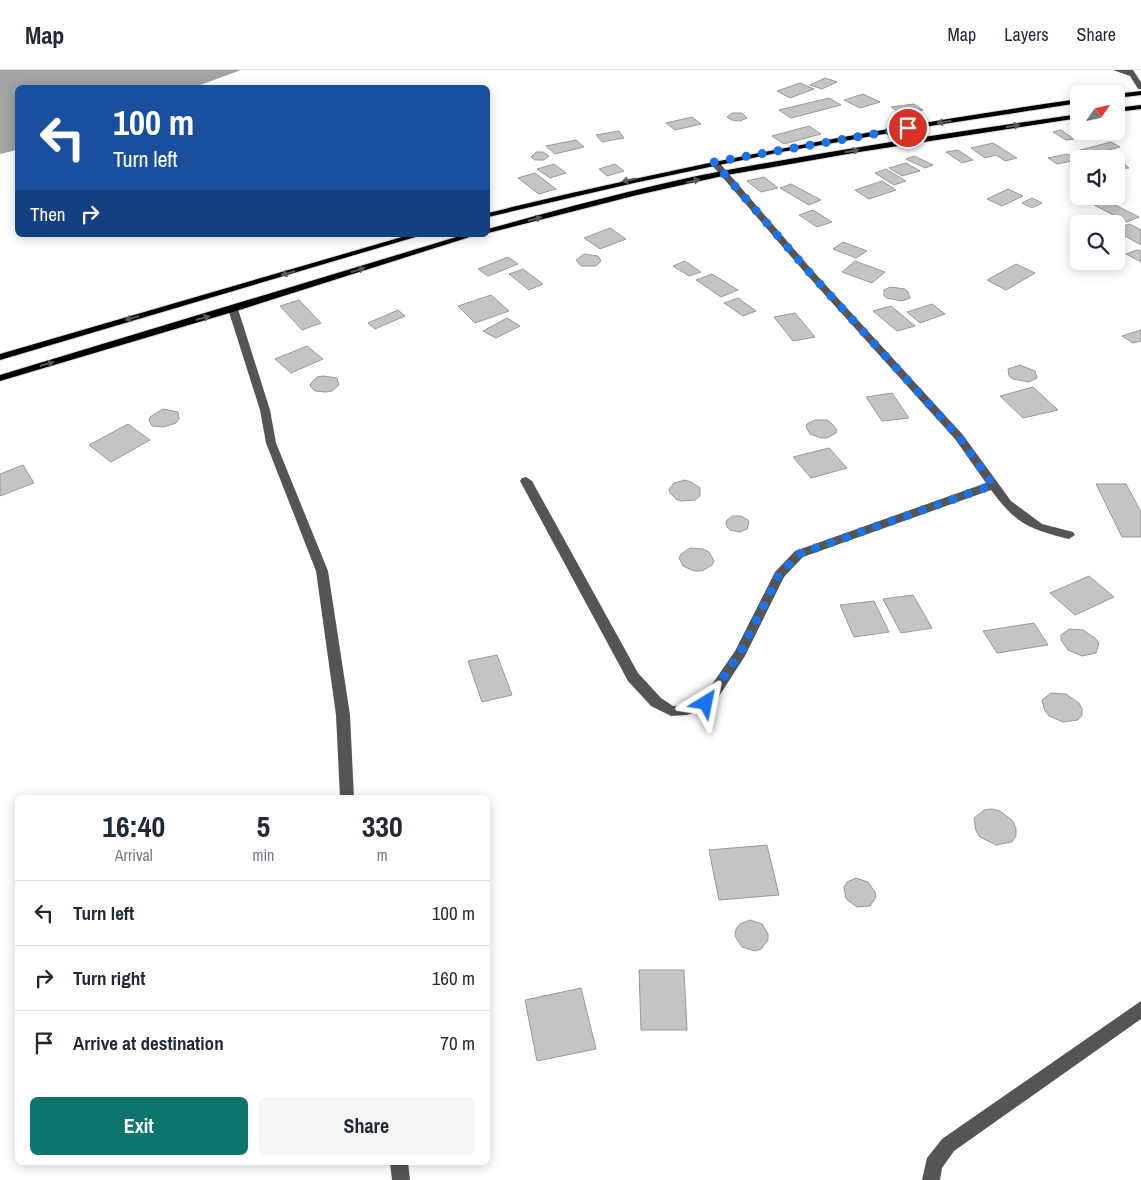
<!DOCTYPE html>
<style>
:root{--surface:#fff;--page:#f6f6f7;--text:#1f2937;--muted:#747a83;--line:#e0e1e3;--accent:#0f766e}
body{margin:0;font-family:"Archivo Narrow",sans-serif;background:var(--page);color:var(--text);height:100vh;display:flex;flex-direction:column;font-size:19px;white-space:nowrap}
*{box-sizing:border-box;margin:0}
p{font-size:16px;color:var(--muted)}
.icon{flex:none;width:28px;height:28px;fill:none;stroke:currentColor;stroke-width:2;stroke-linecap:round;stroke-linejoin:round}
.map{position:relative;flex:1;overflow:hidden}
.side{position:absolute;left:15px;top:725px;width:475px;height:370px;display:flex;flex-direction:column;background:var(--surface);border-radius:8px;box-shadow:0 2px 12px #0003}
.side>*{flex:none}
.hud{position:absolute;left:15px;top:15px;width:475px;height:152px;border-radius:8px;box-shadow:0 2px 12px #0003;background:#1a4fa0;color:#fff;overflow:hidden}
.needle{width:32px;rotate:56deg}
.fabs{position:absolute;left:1070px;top:15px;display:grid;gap:10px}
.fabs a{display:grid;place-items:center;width:55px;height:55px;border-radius:8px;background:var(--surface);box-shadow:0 2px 12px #0003;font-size:25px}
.pin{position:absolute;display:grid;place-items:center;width:42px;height:42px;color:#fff;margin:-21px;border:2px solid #fff;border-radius:50%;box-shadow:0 1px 5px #0007}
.me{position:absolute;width:55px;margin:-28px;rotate:35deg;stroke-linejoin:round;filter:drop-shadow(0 0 4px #0008)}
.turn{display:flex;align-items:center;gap:18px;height:105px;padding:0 15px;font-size:22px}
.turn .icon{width:65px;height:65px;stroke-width:2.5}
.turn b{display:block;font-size:35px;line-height:42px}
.then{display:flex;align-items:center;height:48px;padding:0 15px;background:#0003;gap:10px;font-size:19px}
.eta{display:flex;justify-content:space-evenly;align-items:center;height:85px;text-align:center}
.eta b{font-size:30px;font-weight:700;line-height:35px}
.cta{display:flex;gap:10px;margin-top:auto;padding:10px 15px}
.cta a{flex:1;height:58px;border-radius:8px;background:var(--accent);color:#fff;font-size:20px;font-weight:700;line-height:58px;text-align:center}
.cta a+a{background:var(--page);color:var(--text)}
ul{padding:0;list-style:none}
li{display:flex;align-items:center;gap:15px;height:65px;padding:0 15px;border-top:1px solid var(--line)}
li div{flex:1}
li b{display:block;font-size:19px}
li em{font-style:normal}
header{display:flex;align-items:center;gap:30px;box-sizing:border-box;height:70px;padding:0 25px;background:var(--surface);border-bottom:1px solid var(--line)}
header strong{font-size:24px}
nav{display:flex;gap:28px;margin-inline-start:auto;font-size:18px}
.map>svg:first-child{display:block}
</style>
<header>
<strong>Map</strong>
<nav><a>Map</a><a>Layers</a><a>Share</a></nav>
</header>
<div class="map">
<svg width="1141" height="1110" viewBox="0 0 1141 1110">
<rect width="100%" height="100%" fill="#fff"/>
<!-- water -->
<polygon fill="#a3a3a3" points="0,0 241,0 195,17 18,18 17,80 0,84"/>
<!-- building -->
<g fill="#c4c4c4" stroke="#999">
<polygon points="825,8 837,12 822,19 810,15"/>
<polygon points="800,13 814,19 790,28 777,21"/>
<polygon points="863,24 880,32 860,38 844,30"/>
<polygon points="829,28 841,35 791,48 779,40"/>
<polygon points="914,34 923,40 901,44 891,37"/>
<polygon points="732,43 742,43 747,48 740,51 732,50 727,47"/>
<polygon points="692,47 701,54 675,60 666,53"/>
<polygon points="809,56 821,64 784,74 772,66"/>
<polygon points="1061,60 1074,69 1066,70 1053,62"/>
<polygon points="619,61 624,68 602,72 596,65"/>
<polygon points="576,70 584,77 555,84 546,76"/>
<polygon points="1111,72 1120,77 1089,85 1080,80"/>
<polygon points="993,73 1017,88 1005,91 996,85 985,88 971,78"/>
<polygon points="958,80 973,90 962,93 946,82"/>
<polygon points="536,82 543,82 549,86 544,90 535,90 531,87"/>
<polygon points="1068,84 1077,90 1057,94 1048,88"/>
<polygon points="1115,85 1129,98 1116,99 1116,89 1089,88"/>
<polygon points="914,86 933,95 925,98 906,89"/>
<polygon points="906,93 920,101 902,106 889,98"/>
<polygon points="554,94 566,103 550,108 537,99"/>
<polygon points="615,94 624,101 607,106 599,99"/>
<polygon points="886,99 906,111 894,115 875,103"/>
<polygon points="535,103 556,119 539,124 518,108"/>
<polygon points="764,107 778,118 761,122 747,111"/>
<polygon points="882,111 896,120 869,129 855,120"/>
<polygon points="791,114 821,130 809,135 780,118"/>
<polygon points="1008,119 1023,126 1002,136 987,129"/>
<polygon points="1032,128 1042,133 1032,138 1022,133"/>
<polygon points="1107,131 1139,147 1127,152 1094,135"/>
<polygon points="813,140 832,152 817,157 799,145"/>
<polygon points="1130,154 1141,160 1141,175 1116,161 1116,158"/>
<polygon points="610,158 626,169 600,179 584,168"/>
<polygon points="843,172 867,181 856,188 833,179"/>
<polygon points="1137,180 1141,181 1141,192 1126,184"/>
<polygon points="584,184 598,186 601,191 596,196 581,196 576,190"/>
<polygon points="508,187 518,194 488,206 478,199"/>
<polygon points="685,191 701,202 689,206 673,196"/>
<polygon points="855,191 885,202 872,213 842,202"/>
<polygon points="1016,194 1035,203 1006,220 987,210"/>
<polygon points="523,199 543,214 529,220 509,204"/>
<polygon points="712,204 738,220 721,227 696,210"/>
<polygon points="890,217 905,219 908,222 910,228 902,231 887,228 884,226 884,220"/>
<polygon points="491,225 509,241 475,253 458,236"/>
<polygon points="738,228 756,241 743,246 724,233"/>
<polygon points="299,230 321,253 302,260 280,236"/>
<polygon points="932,234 945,244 920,253 907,242"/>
<polygon points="891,236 915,256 897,261 873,241"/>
<polygon points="398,240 405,246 375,259 368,253"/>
<polygon points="795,243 815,267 793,271 774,247"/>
<polygon points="507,248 520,256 496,268 483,261"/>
<polygon points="1141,260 1141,271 1133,273 1122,266"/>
<polygon points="307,276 323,289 291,303 275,289"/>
<polygon points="1020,295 1035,301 1037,308 1029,312 1013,309 1009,306 1008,299"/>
<polygon points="323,306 337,308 339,315 332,321 326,322 315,321 310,316 311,313 317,307"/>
<polygon points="1033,317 1058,340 1023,348 1000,326"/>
<polygon points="892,323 909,348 882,351 866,327"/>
<polygon points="163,339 178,342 179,349 176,353 164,357 152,356 149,350 150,347"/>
<polygon points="815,350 827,350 831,353 837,360 836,363 827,368 821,368 810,364 806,357 807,354"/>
<polygon points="128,354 150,370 111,392 89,375"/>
<polygon points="829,378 847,398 811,408 793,387"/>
<polygon points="23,395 34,413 0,426 0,404"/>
<polygon points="685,410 691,412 700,418 700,426 695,430 682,431 677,430 670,423 669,419 674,413"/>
<polygon points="1096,414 1126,414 1141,442 1141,467 1122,467"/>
<polygon points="732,446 741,446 748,450 749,453 747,459 740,462 730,460 727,457 726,451"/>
<polygon points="690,478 703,479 709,482 714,491 712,495 702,501 694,501 683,496 679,488 681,484"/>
<polygon points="1089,506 1114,527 1075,545 1050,523"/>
<polygon points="913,525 932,558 901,563 883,529"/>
<polygon points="874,531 889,562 854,567 840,535"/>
<polygon points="1034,553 1048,575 997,583 983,561"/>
<polygon points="1069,559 1083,560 1095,568 1099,573 1096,583 1082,586 1068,580 1061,570 1061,565"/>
<polygon points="497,585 512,625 482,632 468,591"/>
<polygon points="1051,623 1066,624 1079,633 1082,639 1082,645 1078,650 1063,652 1049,646 1045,641 1042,630"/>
<polygon points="992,739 1000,741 1013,751 1016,759 1016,766 1012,772 996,775 980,767 976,761 974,748 984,740"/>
<polygon points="767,775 779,825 719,830 709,780"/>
<polygon points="856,808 868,812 875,822 876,827 870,836 857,837 846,829 844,817 847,812"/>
<polygon points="750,850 762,854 768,864 768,870 761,879 755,881 742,877 735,866 736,859 740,854"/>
<polygon points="639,900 684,900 687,960 641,960"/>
<polygon points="581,918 596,979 537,991 525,930"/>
</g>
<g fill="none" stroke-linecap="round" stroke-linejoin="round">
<defs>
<g id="major">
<polygon points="1141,21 1141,25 1116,28 1116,24"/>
<path d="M 1079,29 L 1079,33 L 930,56 L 781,82 L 634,113 L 488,147 L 488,143 C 683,95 880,57 1079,29 Z"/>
<polygon points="1141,35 1141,39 1116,42 1116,38"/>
<path d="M 1079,44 L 1079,48 L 859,82 L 727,105 L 637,125 L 488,163 L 488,159 C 557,140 627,121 697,106 C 823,81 951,63 1079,44 Z"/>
<polygon points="409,165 422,165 0,290 0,284"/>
<polygon points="463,165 476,165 236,241 0,311 0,305"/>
</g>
</defs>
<!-- major casing -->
<use href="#major" stroke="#dbdbdb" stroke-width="2"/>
<!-- minor -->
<g fill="#555" fill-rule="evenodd">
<polygon points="1113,0 1133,0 1141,12 1141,19 1138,19 1130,6"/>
<path d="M 711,90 L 717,90 L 813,201 L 963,365 L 1011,431 L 1042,454 L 1073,462 L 1075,465 L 1069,469 C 1029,459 1016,454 991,420 L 803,487 L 784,507 L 745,586 L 712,637 L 687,645 L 671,646 L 651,636 L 628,611 L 520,411 L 522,408 L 526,407 L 532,411 L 638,603 L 661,628 L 673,636 L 687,635 L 702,629 L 735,581 L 775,502 L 795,481 L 986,413 L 955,369 L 807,205 L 711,94 Z"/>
<polygon points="233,236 238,239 270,340 276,373 328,501 350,645 354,728 340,728 336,645 316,501 266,373 260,340 228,239"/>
<polygon points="1141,931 1141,949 954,1081 942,1098 940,1110 922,1110 927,1088 942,1069"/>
<polygon points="390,1092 408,1092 410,1110 392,1110"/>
</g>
<!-- major -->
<use href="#major" fill="#000" fill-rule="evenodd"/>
</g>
<!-- one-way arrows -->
<defs><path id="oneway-solid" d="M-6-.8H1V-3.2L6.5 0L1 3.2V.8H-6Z" transform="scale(1.25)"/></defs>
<g fill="#595959">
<use href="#oneway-solid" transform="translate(944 52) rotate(171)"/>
<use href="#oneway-solid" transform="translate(1013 56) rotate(-9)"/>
<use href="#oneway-solid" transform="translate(852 81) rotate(-9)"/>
<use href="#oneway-solid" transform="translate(629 110) rotate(168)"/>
<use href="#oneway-solid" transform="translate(693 111) rotate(-13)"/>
<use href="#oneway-solid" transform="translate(535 149) rotate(-14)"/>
<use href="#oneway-solid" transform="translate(358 200) rotate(-17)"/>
<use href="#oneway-solid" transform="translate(288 203) rotate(164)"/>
<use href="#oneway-solid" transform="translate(132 248) rotate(164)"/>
<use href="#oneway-solid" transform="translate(203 248) rotate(-16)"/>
<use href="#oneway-solid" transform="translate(47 294) rotate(-16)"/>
</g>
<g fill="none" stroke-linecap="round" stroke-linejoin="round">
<!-- route -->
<polyline stroke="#1a73e8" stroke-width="9" stroke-dasharray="0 16.2" points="706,633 740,583 779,505 799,484 993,415 959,367 810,203 714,92 908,58"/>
</g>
</svg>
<div class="fabs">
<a><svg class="needle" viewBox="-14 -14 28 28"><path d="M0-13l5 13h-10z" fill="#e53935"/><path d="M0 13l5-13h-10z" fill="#747a83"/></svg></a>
<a><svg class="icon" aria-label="sound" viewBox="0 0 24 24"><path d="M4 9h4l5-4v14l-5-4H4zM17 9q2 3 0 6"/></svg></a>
<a><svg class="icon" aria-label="search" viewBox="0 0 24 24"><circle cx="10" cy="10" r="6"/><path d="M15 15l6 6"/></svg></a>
</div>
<div class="pin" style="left:908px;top:58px;background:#d93025"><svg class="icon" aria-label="arrive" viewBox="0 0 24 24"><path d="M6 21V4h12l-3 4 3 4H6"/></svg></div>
<svg class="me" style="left:706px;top:633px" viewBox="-20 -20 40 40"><path d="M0-17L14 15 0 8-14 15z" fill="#1a73e8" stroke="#fff" stroke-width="4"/></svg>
<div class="hud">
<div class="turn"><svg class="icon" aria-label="left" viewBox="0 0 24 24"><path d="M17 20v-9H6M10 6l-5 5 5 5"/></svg><div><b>100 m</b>Turn left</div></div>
<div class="then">Then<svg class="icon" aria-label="right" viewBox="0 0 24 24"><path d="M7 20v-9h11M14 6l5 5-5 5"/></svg></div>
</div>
<section class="side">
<div class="eta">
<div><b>16:40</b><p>Arrival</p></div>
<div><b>5</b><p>min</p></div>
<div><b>330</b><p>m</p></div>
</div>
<ul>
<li><svg class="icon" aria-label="left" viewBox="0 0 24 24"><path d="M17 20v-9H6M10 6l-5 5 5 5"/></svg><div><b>Turn left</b></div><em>100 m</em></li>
<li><svg class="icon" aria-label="right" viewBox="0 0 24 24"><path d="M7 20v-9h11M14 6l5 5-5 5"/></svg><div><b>Turn right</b></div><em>160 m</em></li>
<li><svg class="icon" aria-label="arrive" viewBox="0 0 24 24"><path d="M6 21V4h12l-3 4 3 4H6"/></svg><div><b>Arrive at destination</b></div><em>70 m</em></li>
</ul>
<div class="cta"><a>Exit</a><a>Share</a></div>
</section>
</div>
